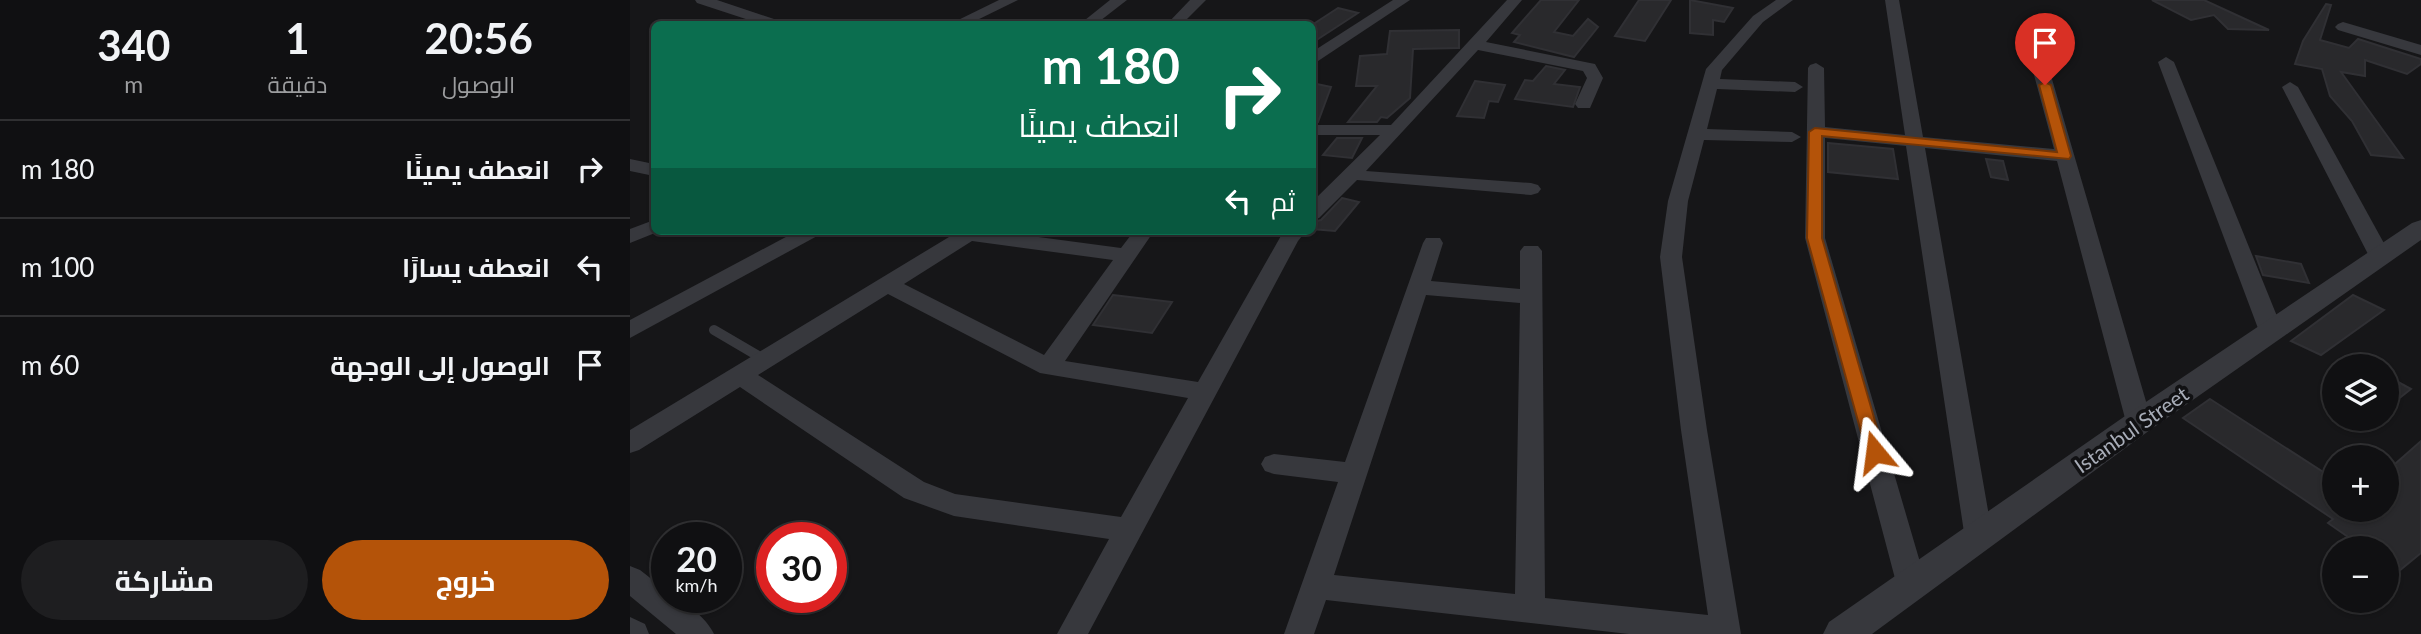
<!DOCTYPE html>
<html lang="ar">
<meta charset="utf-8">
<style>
:root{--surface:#101012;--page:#1e1e20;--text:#f1f3f6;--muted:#9c9d9f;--line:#303032;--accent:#b45309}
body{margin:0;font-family:Lato,Cairo,sans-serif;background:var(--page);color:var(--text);direction:rtl;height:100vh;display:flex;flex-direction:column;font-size:26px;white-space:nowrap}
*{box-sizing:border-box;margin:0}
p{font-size:23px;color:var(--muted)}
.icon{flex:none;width:38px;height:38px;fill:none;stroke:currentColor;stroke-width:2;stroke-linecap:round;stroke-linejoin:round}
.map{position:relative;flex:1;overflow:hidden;direction:ltr}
.sheet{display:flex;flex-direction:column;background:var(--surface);width:630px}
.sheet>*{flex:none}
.banner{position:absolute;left:21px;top:21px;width:665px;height:214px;border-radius:10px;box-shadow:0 2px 5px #0004,0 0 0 2px var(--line);direction:rtl;background:#0b6e4f;color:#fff;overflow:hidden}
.buttons{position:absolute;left:1692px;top:354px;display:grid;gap:14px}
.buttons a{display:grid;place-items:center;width:77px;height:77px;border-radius:50%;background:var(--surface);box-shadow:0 2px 5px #0004,0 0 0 2px var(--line);font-size:35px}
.speed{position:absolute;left:21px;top:522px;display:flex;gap:14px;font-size:35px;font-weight:700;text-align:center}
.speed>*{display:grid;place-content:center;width:91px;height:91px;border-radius:50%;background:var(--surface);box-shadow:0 2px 5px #0004,0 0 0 2px var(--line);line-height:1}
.speed small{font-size:18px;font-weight:400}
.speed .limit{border:10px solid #d22;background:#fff;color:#111}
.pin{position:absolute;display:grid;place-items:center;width:60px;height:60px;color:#fff;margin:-72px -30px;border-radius:50% 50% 50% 0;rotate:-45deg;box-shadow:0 0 7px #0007}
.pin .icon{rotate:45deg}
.me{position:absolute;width:77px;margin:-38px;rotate:344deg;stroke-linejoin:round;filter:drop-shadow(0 0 5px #0008)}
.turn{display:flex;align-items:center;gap:24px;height:147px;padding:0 21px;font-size:32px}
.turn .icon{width:91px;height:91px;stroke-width:2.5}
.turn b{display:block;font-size:49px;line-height:60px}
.then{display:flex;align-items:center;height:66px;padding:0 21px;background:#0003;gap:14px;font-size:26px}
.eta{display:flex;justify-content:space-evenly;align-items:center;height:119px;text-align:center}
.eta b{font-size:42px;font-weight:700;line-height:49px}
.primary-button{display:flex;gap:14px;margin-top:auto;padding:14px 21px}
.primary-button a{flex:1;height:80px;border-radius:42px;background:var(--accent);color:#fff;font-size:28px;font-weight:700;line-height:80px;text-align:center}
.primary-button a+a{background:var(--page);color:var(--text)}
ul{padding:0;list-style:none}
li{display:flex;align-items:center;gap:21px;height:98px;padding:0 21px;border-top:2px solid var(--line)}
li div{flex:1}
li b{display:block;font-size:26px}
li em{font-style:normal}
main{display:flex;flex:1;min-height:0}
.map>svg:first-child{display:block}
</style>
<main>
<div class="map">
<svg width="1791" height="634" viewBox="0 0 1791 634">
<rect width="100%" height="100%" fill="#161618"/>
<!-- building -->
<g fill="#29292c" stroke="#303034" stroke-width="2">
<polygon points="911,0 949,0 924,32 943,36 958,19 968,27 944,57 884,42 890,35 882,33"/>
<polygon points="1009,0 1041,0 1015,41 985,36"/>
<polygon points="1060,0 1103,8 1094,22 1083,20 1083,35 1060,33"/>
<polygon points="1522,0 1574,0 1639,30 1598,29 1584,15 1561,20"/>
<polygon points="1696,4 1701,5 1690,40 1719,48 1728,39 1791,59 1791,64 1777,74 1735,60 1735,76 1711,72 1773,158 1741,155 1722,121 1700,96 1692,69 1665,64 1673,41"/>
<polygon points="708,8 728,13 682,43 682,25"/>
<polygon points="829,30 829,48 783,49 780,98 757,118 751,117 747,122 718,122 747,86 726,86 730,56 757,54 760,31"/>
<polygon points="916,66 935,70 924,84 950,87 943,107 885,99 895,80 903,81"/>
<polygon points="845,81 875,85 868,102 859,101 854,118 827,116"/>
<polygon points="682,83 701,87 688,122 682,122"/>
<polygon points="707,138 732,138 722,158 693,155"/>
<polygon points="1198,143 1263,149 1268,179 1198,172"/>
<polygon points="1356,159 1373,161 1378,180 1361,177"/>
<polygon points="712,198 729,202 705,231 682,229 683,222 691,220"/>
<polygon points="1626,256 1671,264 1679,283 1633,275"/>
<polygon points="483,295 542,302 522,333 463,325"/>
<polygon points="1723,295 1754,310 1691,355 1661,341"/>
<polygon points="1757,376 1781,389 1757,408"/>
<polygon points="1580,399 1704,479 1704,509 1757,509 1757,471 1791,441 1791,553 1769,571 1757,563 1757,548 1734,548 1698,523 1703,519 1553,418"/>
</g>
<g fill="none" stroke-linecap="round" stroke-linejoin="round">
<!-- service -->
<polyline stroke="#37383d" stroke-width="10" points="84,330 135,360"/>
<!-- minor -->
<g fill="#37383d" fill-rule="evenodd">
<polygon points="65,0 87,0 150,21 153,24 131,24 67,3"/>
<polygon points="369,0 388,0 339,24 320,24"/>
<polygon points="480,0 497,0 466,24 450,24"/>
<polygon points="560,0 576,0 552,24 537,24"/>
<polygon points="763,0 780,0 682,65 682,52"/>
<polygon points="877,0 892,0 856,42 965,64 973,78 960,108 948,108 945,104 957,78 953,71 848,50 736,171 901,183 908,185 911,189 908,193 901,195 727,180 689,218 682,220 682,202 750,135 682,135 682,125 761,125"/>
<path d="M 1146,0 L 1163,0 L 1133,22 L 1092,70 L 1090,79 L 1165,82 L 1173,87 L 1165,92 L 1087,89 L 1077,129 L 1162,132 L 1171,137 L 1162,142 L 1074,140 L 1058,201 L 1052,257 L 1077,430 L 1111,634 L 999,634 L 696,600 L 684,634 L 654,634 L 708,482 L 644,474 L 635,471 L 631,464 L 635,457 L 644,454 L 715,462 L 793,243 L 796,238 L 810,238 L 813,243 L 801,281 L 890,289 L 890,251 L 894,246 L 908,246 L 912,251 L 915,598 L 1078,615 L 1051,430 L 1030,257 L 1038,201 L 1076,69 L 1123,16 ZM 796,295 L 890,303 L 885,594 L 704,575 Z"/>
<polygon points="1255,0 1269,0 1293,137 1424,149 1394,38 1402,33 1410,38 1522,422 1518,429 1509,431 1500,429 1496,422 1427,161 1295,148 1363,539 1359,547 1349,551 1339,547 1335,539 1276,146 1195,138 1195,238 1297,586 1292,595 1282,599 1272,595 1267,586 1175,238 1178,68 1180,65 1186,63 1194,68 1195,127 1275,135"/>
<polygon points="1713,22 1791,45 1791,55 1708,30 1705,27 1708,24"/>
<polygon points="1536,57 1544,62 1653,331 1649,337 1641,339 1633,337 1629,331 1528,62"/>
<polygon points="1660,82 1668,87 1761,256 1757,261 1743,261 1739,256 1652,87"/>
<polygon points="0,159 24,164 24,176 0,171"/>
<polygon points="24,220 24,231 30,231 0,243 0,229"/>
<polygon points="167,231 192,231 189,235 0,338 0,320"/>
<path d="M 313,231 L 363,231 L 491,248 L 504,231 L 524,231 L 435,361 L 568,382 L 652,234 L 654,231 L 676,231 L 668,241 L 458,634 L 427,634 L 479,539 L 324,516 L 274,498 L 110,387 L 9,450 L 0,453 L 0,430 L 319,237 ZM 342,241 L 483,260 L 414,355 L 274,284 ZM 258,294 L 410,373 L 558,398 L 491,517 L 325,494 L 294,482 L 128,375 Z"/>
<path d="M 0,566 L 10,570 L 37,591 L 37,597 C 53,597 78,620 84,634 L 46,634 L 0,596 Z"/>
<polygon points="0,617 15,624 19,634 0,634"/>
</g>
<!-- tertiary -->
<polygon fill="#37383d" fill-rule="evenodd" points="1791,220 1791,240 1520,430 1242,634 1193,634 1199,622 1498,414 1782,223"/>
</g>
<!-- route -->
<polygon fill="#b45309" stroke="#753606" stroke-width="2" points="1415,82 1421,85 1441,156 1439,159 1192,136 1192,238 1254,452 1251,457 1238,457 1177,238 1179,132 1185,128 1427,152 1409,85"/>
<g text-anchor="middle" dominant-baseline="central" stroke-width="7" stroke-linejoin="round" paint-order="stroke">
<!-- street labels -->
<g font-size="21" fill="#a8adb8" stroke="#111113">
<text transform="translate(1501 429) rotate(-35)">Istanbul Street</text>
</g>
</g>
</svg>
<div class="buttons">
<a><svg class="icon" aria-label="layers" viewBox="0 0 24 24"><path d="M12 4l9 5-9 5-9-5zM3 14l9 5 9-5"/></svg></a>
<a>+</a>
<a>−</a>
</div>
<div class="speed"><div>20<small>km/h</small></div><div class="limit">30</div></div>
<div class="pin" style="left:1415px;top:85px;background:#d93025"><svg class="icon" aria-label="arrive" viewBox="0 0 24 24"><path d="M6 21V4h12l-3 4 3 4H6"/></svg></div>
<svg class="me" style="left:1245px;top:452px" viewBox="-20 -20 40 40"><path d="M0-17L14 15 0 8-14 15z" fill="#b45309" stroke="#fff" stroke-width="4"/></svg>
<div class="banner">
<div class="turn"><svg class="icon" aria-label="right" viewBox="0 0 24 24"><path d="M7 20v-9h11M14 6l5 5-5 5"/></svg><div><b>180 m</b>انعطف يمينًا</div></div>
<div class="then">ثم<svg class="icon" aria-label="left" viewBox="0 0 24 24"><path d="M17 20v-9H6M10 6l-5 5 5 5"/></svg></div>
</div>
</div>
<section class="sheet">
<div class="eta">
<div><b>20:56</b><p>الوصول</p></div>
<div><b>1</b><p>دقيقة</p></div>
<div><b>340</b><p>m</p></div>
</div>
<ul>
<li><svg class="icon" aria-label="right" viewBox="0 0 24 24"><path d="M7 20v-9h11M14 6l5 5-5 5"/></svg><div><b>انعطف يمينًا</b></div><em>180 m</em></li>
<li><svg class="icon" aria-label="left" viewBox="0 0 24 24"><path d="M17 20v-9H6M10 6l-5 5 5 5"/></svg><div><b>انعطف يسارًا</b></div><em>100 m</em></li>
<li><svg class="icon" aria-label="arrive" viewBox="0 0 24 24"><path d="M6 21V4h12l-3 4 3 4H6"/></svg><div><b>الوصول إلى الوجهة</b></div><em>60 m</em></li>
</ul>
<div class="primary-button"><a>خروج</a><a>مشاركة</a></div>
</section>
</main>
